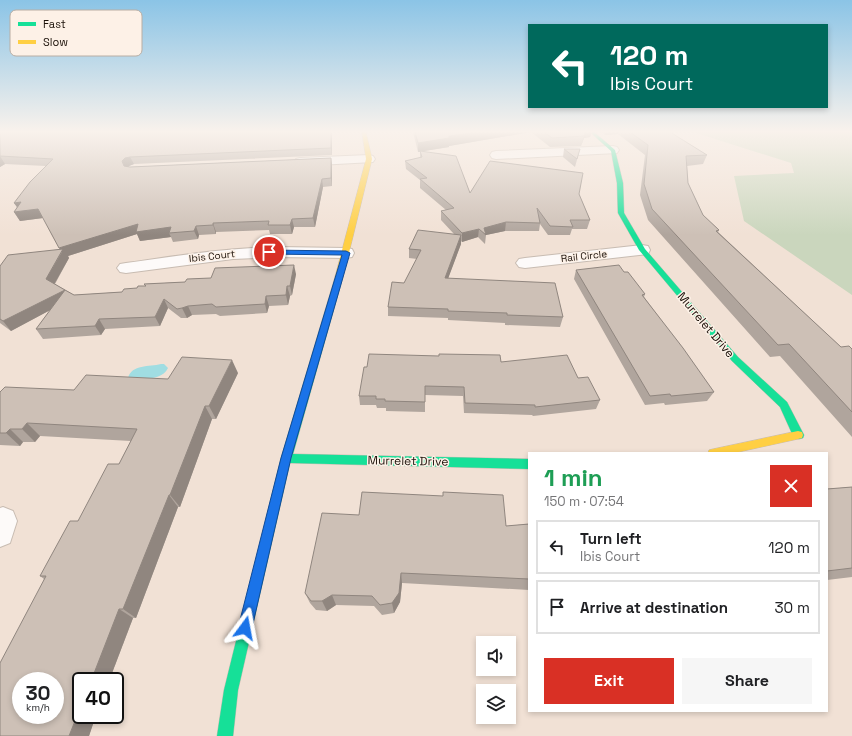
<!DOCTYPE html>
<meta charset="utf-8">
<style>
:root{--surface:#fff;--page:#f6f6f6;--text:#202124;--muted:#757577;--line:#e0e0e0;--accent:#d93025}
body{margin:0;font-family:"Space Grotesk",sans-serif;background:var(--page);color:var(--text);height:100vh;display:flex;flex-direction:column;font-size:15px;white-space:nowrap}
*{box-sizing:border-box;margin:0}
p{font-size:13px;color:var(--muted)}
.icon{flex:none;width:22px;height:22px;fill:none;stroke:currentColor;stroke-width:2;stroke-linecap:round;stroke-linejoin:round}
.map{position:relative;flex:1;overflow:hidden}
.drawer{position:absolute;left:528px;top:452px;width:300px;height:260px;display:flex;flex-direction:column;background:var(--surface);border-radius:0px;box-shadow:0 2px 6px #0003}
.drawer>*{flex:none}
.top-card{position:absolute;left:528px;top:24px;width:300px;height:84px;border-radius:0px;box-shadow:0 2px 6px #0003;background:#00695c;color:#fff;overflow:hidden}
.fabs{position:absolute;left:476px;top:636px;display:grid;gap:8px}
.fabs a{display:grid;place-items:center;width:40px;height:40px;border-radius:0px;background:var(--surface);box-shadow:0 2px 6px #0003;font-size:20px}
.speed{position:absolute;left:12px;top:672px;display:flex;gap:8px;font-size:20px;font-weight:700;text-align:center}
.speed>*{display:grid;place-content:center;width:52px;height:52px;border-radius:50%;background:var(--surface);box-shadow:0 2px 6px #0003;line-height:1}
.speed small{font-size:10px;font-weight:400}
.speed .limit{border:2px solid #111;border-radius:6px;background:#fff;color:#111}
.pin{position:absolute;display:grid;place-items:center;width:34px;height:34px;color:#fff;margin:-17px;border:2px solid #fff;border-radius:50%;box-shadow:0 1px 4px #0007}
.me{position:absolute;width:44px;margin:-22px;rotate:13deg;stroke-linejoin:round;filter:drop-shadow(0 0 3px #0008)}
.turn{display:flex;align-items:center;gap:14px;height:84px;padding:0 16px;font-size:18px}
.turn .icon{width:52px;height:52px;stroke-width:2.5}
.turn b{display:block;font-size:28px;line-height:34px}
.round{display:grid;place-items:center;flex:none;width:42px;height:42px;border-radius:0px;background:var(--page)}
.headline{display:flex;align-items:center;justify-content:space-between;height:68px;padding:0 16px}
h1{font-size:24px;font-weight:700;line-height:30px;color:#1e9e55}
.cta{display:flex;gap:8px;margin-top:auto;padding:8px 16px}
.cta a{flex:1;height:46px;border-radius:0px;background:var(--accent);color:#fff;font-size:16px;font-weight:700;line-height:46px;text-align:center}
.cta a+a{background:var(--page);color:var(--text)}
ul{padding:0;list-style:none}
li{display:flex;align-items:center;gap:12px;height:54px;margin:0 8px 6px;padding:0 8px;border:2px solid var(--line);border-radius:0px}
li div{flex:1}
li b{display:block;font-size:15px}
li em{font-style:normal}
.map>svg:first-child{display:block}
</style>
<div class="map">
<svg width="852" height="736" viewBox="0 0 852 736">
<rect width="100%" height="100%" fill="#f1e1d5"/>
<!-- green -->
<polygon fill="#cad6bd" points="693,132 852,132 852,295 744,221 734,176 794,173 791,163"/>
<!-- water -->
<path fill="#a0dde2" d="M 161,364 L 164,364 L 168,368 C 162,381 141,379 128,378 C 132,364 149,367 161,364 Z"/>
<g fill="none" stroke-linecap="round" stroke-linejoin="round">
<defs>
<g id="street">
<polygon points="613,146 617,147 619,150 617,153 496,159 492,158 490,155 492,152 496,151"/>
<polygon points="369,155 373,156 375,159 373,162 300,166 296,165 294,162 296,159 300,158"/>
<polygon points="642,245 648,246 650,250 648,254 525,268 519,267 516,263 519,259 525,258"/>
<path d="M 276,247 L 346,248 L 352,249 L 354,253 L 352,257 L 346,258 L 276,257 L 233,259 L 126,273 L 120,272 L 117,268 L 120,264 L 126,263 C 176,256 225,248 276,247 Z"/>
<polygon points="3,507 13,511 17,521 10,543 0,547 0,508"/>
</g>
<g id="fast">
<polygon points="590,132 594,132 615,150 623,183 624,213 645,249 738,357 787,402 804,435 803,438 799,439 794,438 780,407 732,361 639,250 618,213 617,183 611,151"/>
<polygon points="336,275 342,275 343,277 293,454 529,459 529,469 290,463 238,690 233,736 217,736 224,690 281,458"/>
</g>
<g id="slow">
<polygon points="362,132 366,132 372,159 343,277 339,279 335,277 366,159"/>
<polygon points="798,431 802,432 803,435 802,438 798,439 734,453 708,453 709,450 713,449"/>
</g>
</defs>
<!-- street casing -->
<use href="#street" stroke="#c8bcb2" stroke-width="2"/>
<!-- fast casing -->
<use href="#fast" stroke="#c8bcb2" stroke-width="1"/>
<!-- slow casing -->
<use href="#slow" stroke="#c8bcb2" stroke-width="1"/>
<!-- street -->
<use href="#street" fill="#fdfaf9" fill-rule="evenodd"/>
<!-- fast -->
<use href="#fast" fill="#16e098" fill-rule="evenodd"/>
<!-- slow -->
<use href="#slow" fill="#ffcf43" fill-rule="evenodd"/>
</g>
<!-- wall -->
<g fill="#b0a59d">
<polygon points="0,132 332,137 332,155 134,164 129,166 128,167 130,167 331,158 332,166 332,186 323,187 315,227 294,227 292,234 270,234 269,230 216,232 216,234 199,235 198,239 173,242 171,237 140,241 137,234 68,256 69,258 55,284 74,295 122,292 145,286 144,284 185,282 296,274 292,295 290,296 288,305 269,306 267,313 220,316 216,314 192,315 187,318 181,318 168,308 160,326 105,329 101,335 43,339 36,329 50,310 11,331 0,323 0,266 60,249 43,218 20,221 14,212 17,207 14,203 46,166 5,164 0,167"/>
<polygon points="413,132 592,132 590,137 584,138 581,146 550,147 531,132 449,146 449,147 424,151 470,193 579,194 590,220 587,229 572,229 570,235 548,235 540,224 539,231 505,231 486,235 485,244 478,237 462,242 461,241 461,244 448,278 563,317 560,327 505,325 505,323 448,320 448,318 388,316 388,307 404,283 417,259 409,258 409,249 454,234 441,220 441,211 446,210 420,188 420,180 406,169 405,161 420,158 420,152 418,152"/>
<polygon points="601,132 670,132 707,155 703,164 687,166 688,183 703,215 719,230 718,232 841,347 852,349 852,437 780,356 770,357 648,220 640,195 645,155 618,134 605,135"/>
<polygon points="564,149 578,156 575,167 563,157"/>
<polygon points="576,270 624,272 645,294 644,297 714,392 707,401 665,405 664,403 645,405 574,279"/>
<polygon points="501,362 578,378 600,400 596,409 533,416 532,415 464,413 463,396 425,395 425,412 386,411 386,408 377,408 376,405 360,405 359,396"/>
<polygon points="238,373 216,419 212,419 180,507 178,507 136,618 133,618 109,681 81,681 81,715 96,715 89,736 0,736 44,579 40,576 78,521 119,464 131,441 40,436 35,442 23,442 20,446 0,445 0,392 74,390 168,379"/>
<polygon points="852,487 852,577 827,580 827,489"/>
<polygon points="359,515 506,526 529,524 529,590 402,583 400,602 394,613 382,615 374,606 336,605 327,611 316,610 310,603 305,593"/>
</g>
<!-- shaded-wall -->
<g fill="#90867f">
<polygon points="331,132 332,137 332,155 331,148"/>
<polygon points="478,132 531,132 449,146 449,147 418,152 418,143 449,136"/>
<polygon points="585,132 592,132 590,137 584,138 581,146"/>
<polygon points="606,132 618,132 618,134 605,135"/>
<polygon points="0,156 5,164 0,167"/>
<polygon points="130,157 134,164 129,166 126,169 122,161 125,158"/>
<polygon points="331,158 332,166 332,186 331,178"/>
<polygon points="322,179 323,187 315,227 313,218"/>
<polygon points="21,202 20,211 14,203"/>
<polygon points="38,209 43,218 20,221 14,212"/>
<polygon points="292,219 294,227 292,234 290,225"/>
<polygon points="506,222 505,231 486,235 484,228"/>
<polygon points="213,223 216,232 216,234 213,225"/>
<polygon points="138,224 171,227 169,233 171,237 140,241 137,234 68,256 69,258 52,288 46,279 62,252 59,248"/>
<polygon points="196,226 199,235 198,239 194,231"/>
<polygon points="479,229 478,237 462,242 462,233"/>
<polygon points="461,235 461,244 445,287 445,278"/>
<polygon points="294,265 296,274 292,295 290,286"/>
<polygon points="287,286 290,296 288,305 286,295"/>
<polygon points="65,290 71,299 11,331 3,321"/>
<polygon points="266,296 269,306 267,313 265,304"/>
<polygon points="164,299 168,308 160,326 155,317"/>
<polygon points="188,306 192,315 187,318 182,308"/>
<polygon points="99,319 105,329 101,335 95,326"/>
<polygon points="232,360 238,373 216,419 209,406"/>
<polygon points="205,406 212,419 180,507 170,495"/>
<polygon points="27,423 40,436 35,442 22,429"/>
<polygon points="10,429 23,442 20,446 6,433"/>
<polygon points="169,495 178,507 136,618 123,609"/>
<polygon points="401,573 402,583 400,602 394,613 392,603"/>
<polygon points="332,595 336,605 327,611 322,601"/>
<polygon points="119,609 133,618 109,681 91,681"/>
<polygon points="81,706 81,715 96,715 89,736 69,736"/>
</g>
<!-- building -->
<g fill="#cdc0b6" stroke="#90867f" fill-rule="evenodd">
<polygon points="0,132 331,132 331,148 130,157 125,158 122,161 124,166 130,167 331,158 331,178 322,179 313,218 292,219 290,225 268,225 269,221 213,223 213,225 196,226 194,231 169,233 171,227 136,232 138,224 59,248 38,209 14,212 21,202 14,203 30,182 53,159 0,156"/>
<polygon points="415,132 478,132 449,136 449,138 418,143"/>
<polygon points="544,132 585,132 584,136 552,138"/>
<polygon points="630,132 670,132 707,155 686,156 688,183 703,215 719,230 716,231 841,347 849,346 852,349 852,412 789,344 778,345 652,209 644,184 648,145"/>
<polygon points="564,149 580,149 577,159"/>
<polygon points="420,151 456,156 470,193 490,161 583,173 579,194 590,220 570,220 573,227 550,226 537,208 540,223 506,222 484,228 486,235 479,229 462,233 441,211 454,208 420,179 427,178 405,161 422,157"/>
<polygon points="418,230 461,235 445,278 555,283 563,317 507,315 507,313 448,311 448,309 388,307 392,282 404,283 421,250 409,249"/>
<polygon points="63,249 46,279 65,290 3,321 0,319 0,266 8,255"/>
<polygon points="294,265 290,286 287,286 286,295 266,296 265,304 216,307 212,304 188,306 182,308 177,309 164,299 155,317 99,319 95,326 36,329 65,290 74,295 122,292 124,289 137,288 138,286 146,286 144,284 185,282 187,279 211,278 215,268"/>
<polygon points="619,265 624,272 628,272 645,294 642,295 683,348 714,392 671,396 670,394 650,396 576,270"/>
<polygon points="369,354 439,356 439,354 500,355 501,362 567,355 578,378 588,377 600,400 535,407 535,405 465,403 464,387 425,386 425,402 385,401 385,399 376,399 376,396 359,396 364,367 367,367"/>
<path d="M 182,357 L 232,360 L 209,406 L 205,406 L 170,495 L 169,495 L 123,609 L 119,609 L 91,681 L 81,681 L 81,706 L 69,736 L 0,736 L 0,663 L 46,576 L 40,576 L 70,521 L 78,521 L 108,464 L 119,464 L 137,429 L 27,423 L 22,429 L 10,429 L 6,433 L 0,433 L 0,392 L 5,387 L 74,390 L 86,375 L 168,379 ZM 21,681 L 55,681 L 55,715 L 21,715 Z"/>
<polygon points="852,487 852,568 827,571 827,489"/>
<polygon points="362,492 443,496 443,492 503,495 506,526 529,524 529,579 401,573 399,593 392,603 380,605 372,596 332,595 322,601 311,601 305,593 322,513 359,515"/>
</g>
<!-- sky -->
<linearGradient id="sky" x2="0" y2="1"><stop stop-color="#8bc4e6"/><stop offset="0.56" stop-color="#f9f2ec"/><stop offset="1" stop-color="#f9f2ec" stop-opacity="0"/></linearGradient>
<rect width="852" height="235" fill="url(#sky)"/>
<!-- route -->
<polygon fill="#1a73e8" stroke="#114b97" points="266,250 346,251 350,253 291,458 252,628 250,633 245,635 240,633 238,628 281,458 342,255 269,254 265,252"/>
<g text-anchor="middle" dominant-baseline="central" stroke-width="3" stroke-linejoin="round" paint-order="stroke">
<!-- far-street labels -->
<g font-size="10" fill="#1a1008" stroke="#fdf1e7">
<text transform="translate(212 256) rotate(-6)">Ibis Court</text>
<text transform="translate(584 256) rotate(-6)">Rail Circle</text>
</g>
<!-- street labels -->
<g font-size="12" fill="#1a1008" stroke="#fdf1e7">
<text transform="translate(706 325) rotate(50)">Murrelet Drive</text>
<text transform="translate(408 461) rotate(1)">Murrelet Drive</text>
</g>
</g>
<!-- legend -->
<rect x="10" y="10" width="132" height="46" rx="6" fill="#fdf1e7" stroke="#b9aea4" stroke-width="1"/>
<rect x="18" y="22" width="18" height="4" fill="#16e098"/>
<rect x="18" y="40" width="18" height="4" fill="#ffcf43"/>
<g font-size="11" fill="#1a1008">
<text x="43" y="28">Fast</text>
<text x="43" y="46">Slow</text>
</g>
</svg>
<div class="fabs">
<a><svg class="icon" aria-label="sound" viewBox="0 0 24 24"><path d="M4 9h4l5-4v14l-5-4H4zM17 9q2 3 0 6"/></svg></a>
<a><svg class="icon" aria-label="layers" viewBox="0 0 24 24"><path d="M12 4l9 5-9 5-9-5zM3 14l9 5 9-5"/></svg></a>
</div>
<div class="speed"><div>30<small>km/h</small></div><div class="limit">40</div></div>
<div class="pin" style="left:269px;top:252px;background:#d93025"><svg class="icon" aria-label="arrive" viewBox="0 0 24 24"><path d="M6 21V4h12l-3 4 3 4H6"/></svg></div>
<svg class="me" style="left:245px;top:628px" viewBox="-20 -20 40 40"><path d="M0-17L14 15 0 8-14 15z" fill="#1a73e8" stroke="#fff" stroke-width="4"/></svg>
<div class="top-card">
<div class="turn"><svg class="icon" aria-label="left" viewBox="0 0 24 24"><path d="M17 20v-9H6M10 6l-5 5 5 5"/></svg><div><b>120 m</b>Ibis Court</div></div>
</div>
<section class="drawer">
<div class="headline"><div><h1>1 min</h1><p>150 m · 07:54</p></div><a class="round" style="background:#d93025;color:#fff"><svg class="icon" aria-label="close" viewBox="0 0 24 24"><path d="M6 6l12 12M18 6L6 18"/></svg></a></div>
<ul>
<li><svg class="icon" aria-label="left" viewBox="0 0 24 24"><path d="M17 20v-9H6M10 6l-5 5 5 5"/></svg><div><b>Turn left</b><p>Ibis Court</p></div><em>120 m</em></li>
<li><svg class="icon" aria-label="arrive" viewBox="0 0 24 24"><path d="M6 21V4h12l-3 4 3 4H6"/></svg><div><b>Arrive at destination</b></div><em>30 m</em></li>
</ul>
<div class="cta"><a>Exit</a><a>Share</a></div>
</section>
</div>
